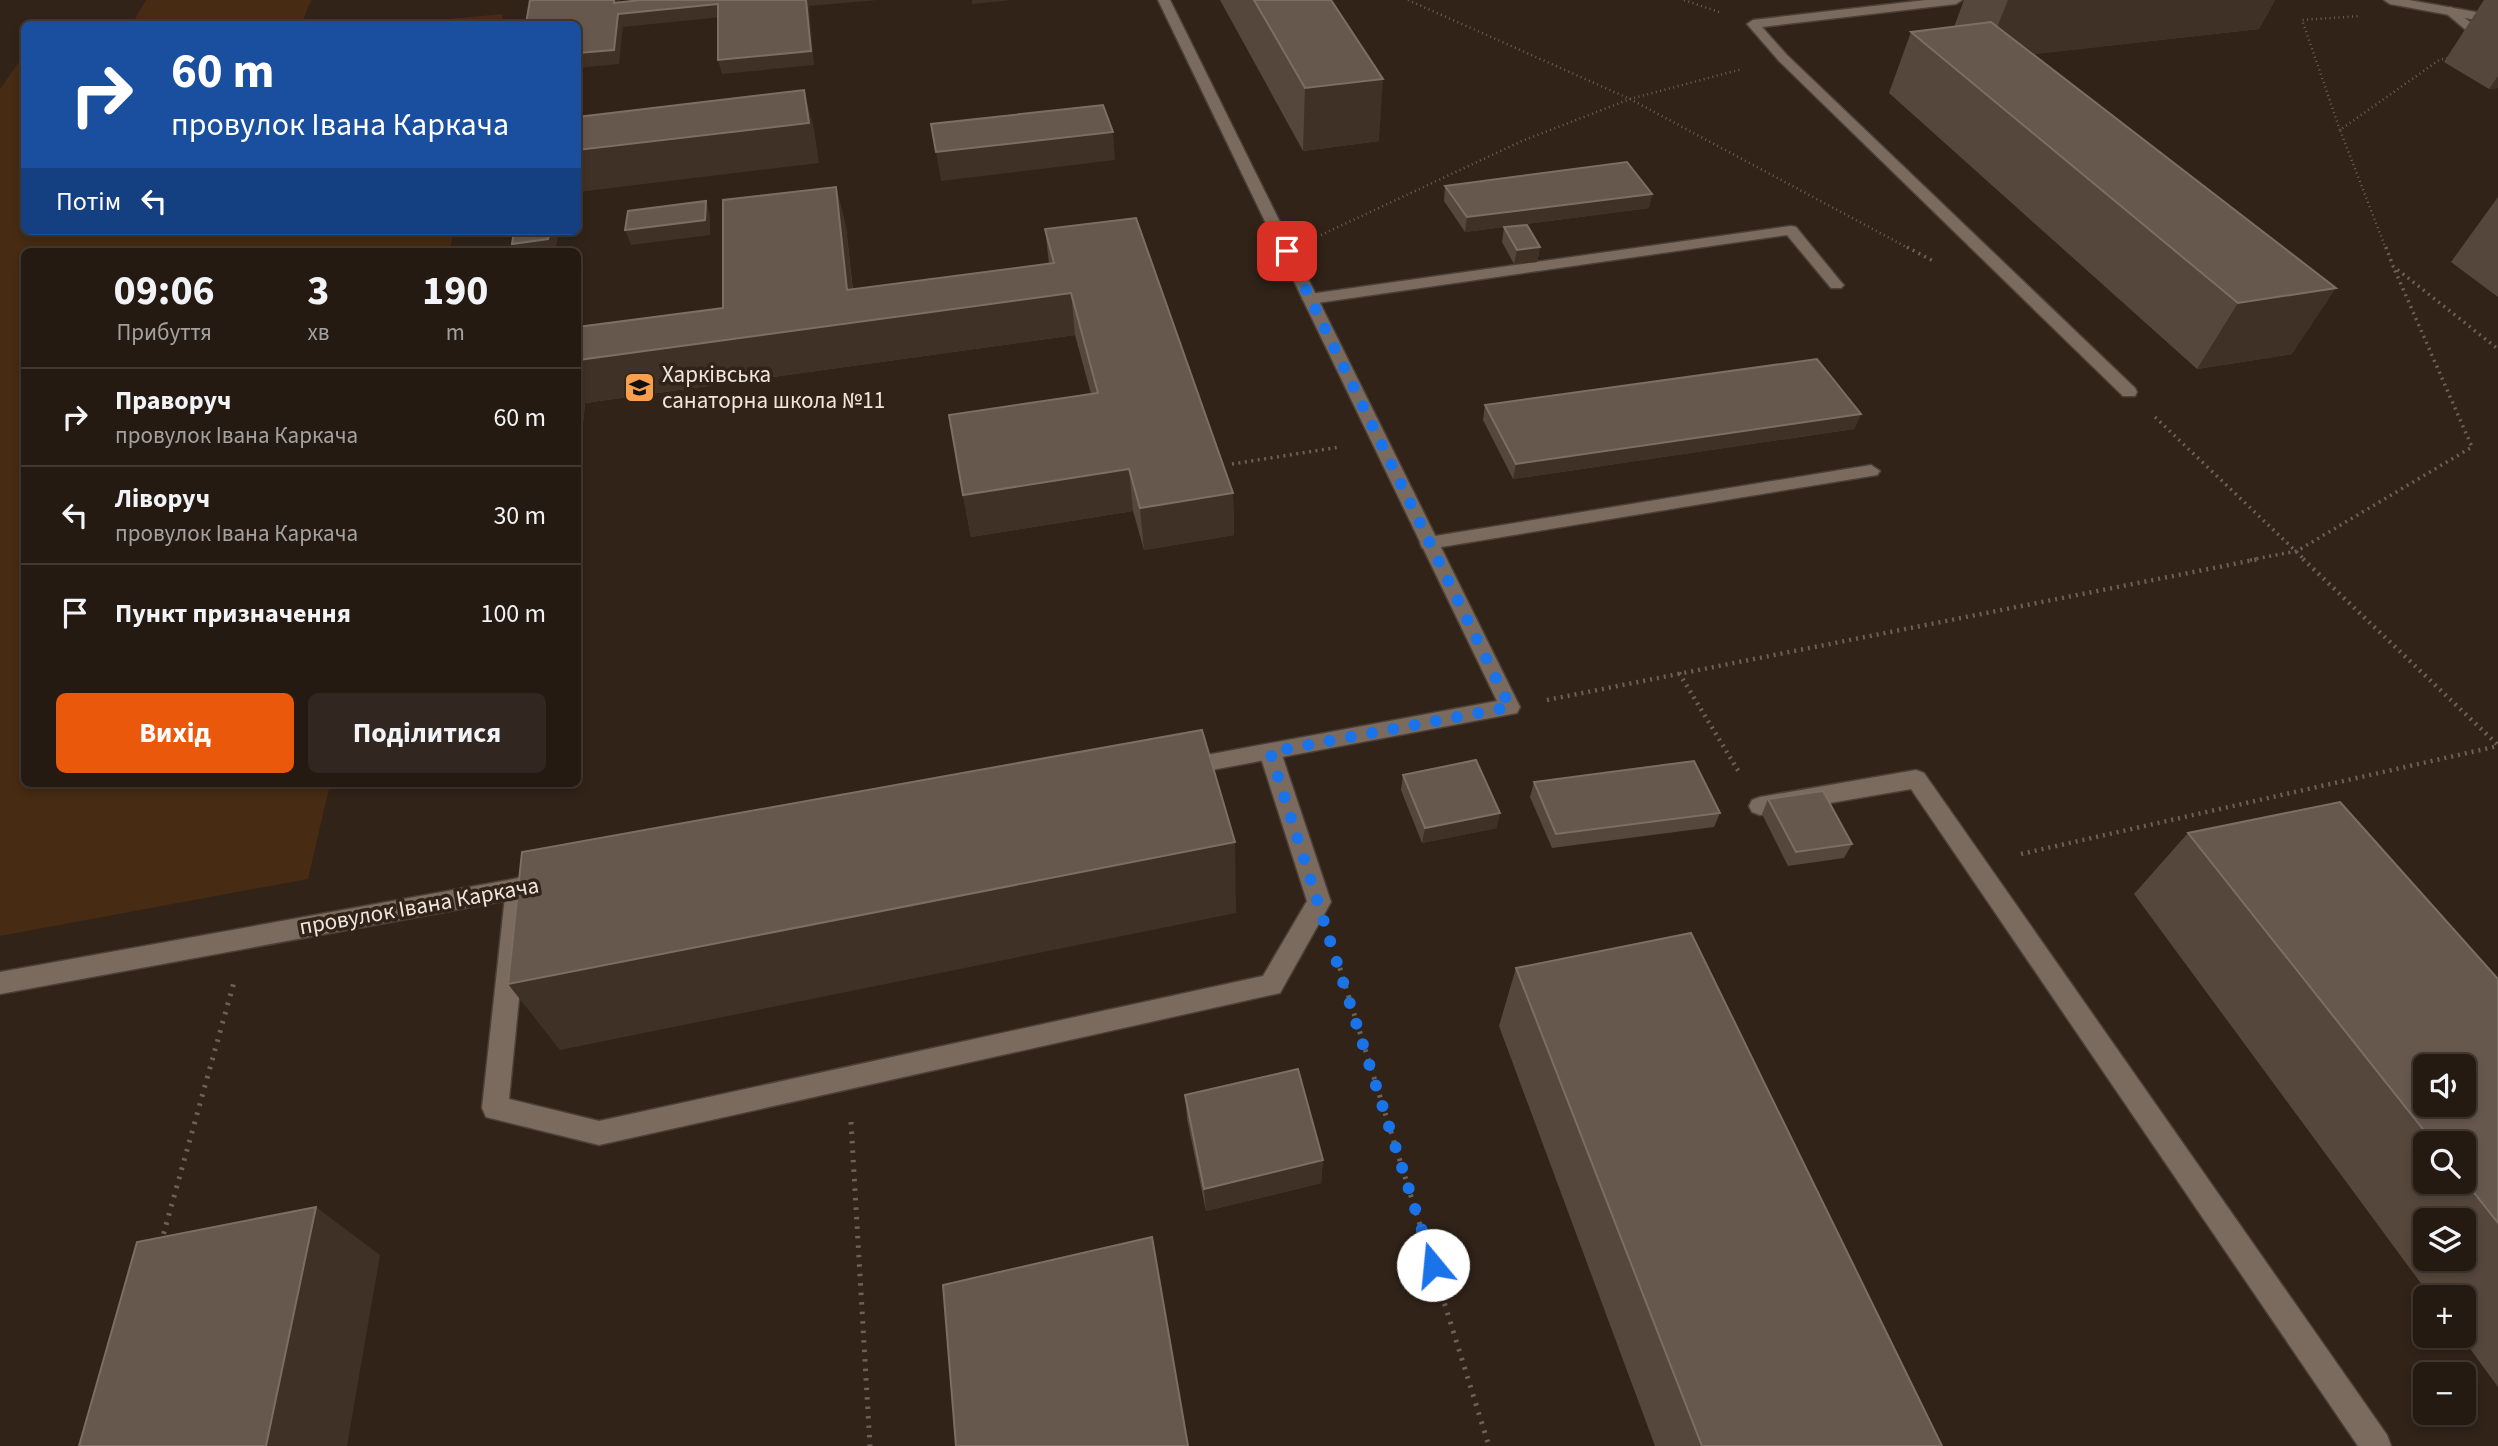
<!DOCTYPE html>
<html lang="uk">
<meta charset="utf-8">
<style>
:root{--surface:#251a12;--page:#312720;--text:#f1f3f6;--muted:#a3a19f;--line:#423832;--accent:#ea580c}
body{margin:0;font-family:"Source Sans 3",sans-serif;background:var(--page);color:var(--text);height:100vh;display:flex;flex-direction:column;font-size:26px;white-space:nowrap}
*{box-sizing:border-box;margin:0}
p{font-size:23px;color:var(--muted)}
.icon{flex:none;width:38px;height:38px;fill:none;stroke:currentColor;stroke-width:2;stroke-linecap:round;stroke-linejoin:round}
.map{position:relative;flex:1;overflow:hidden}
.side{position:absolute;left:21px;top:248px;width:560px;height:539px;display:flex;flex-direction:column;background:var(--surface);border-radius:10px;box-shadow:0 4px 10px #0003,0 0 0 2px var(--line)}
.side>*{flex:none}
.banner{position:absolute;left:21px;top:21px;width:560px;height:214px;border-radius:10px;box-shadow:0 4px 10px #0003,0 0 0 2px var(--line);background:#1a4fa0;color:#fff;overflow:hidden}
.fabs{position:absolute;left:2413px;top:1054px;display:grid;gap:14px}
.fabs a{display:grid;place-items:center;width:63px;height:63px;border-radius:10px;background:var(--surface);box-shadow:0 4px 10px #0003,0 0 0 2px var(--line);font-size:35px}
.pin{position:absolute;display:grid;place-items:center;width:60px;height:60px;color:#fff;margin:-30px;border-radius:14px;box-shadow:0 4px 10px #0006}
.me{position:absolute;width:77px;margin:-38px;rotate:343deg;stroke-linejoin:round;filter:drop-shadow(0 0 5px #0008)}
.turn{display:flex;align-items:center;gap:24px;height:147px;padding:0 35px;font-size:32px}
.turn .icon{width:91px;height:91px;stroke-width:2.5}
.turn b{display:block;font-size:49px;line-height:60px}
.then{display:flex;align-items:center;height:66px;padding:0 35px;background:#0003;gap:14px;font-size:26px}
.eta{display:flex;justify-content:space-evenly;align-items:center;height:119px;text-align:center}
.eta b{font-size:42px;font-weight:700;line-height:49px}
.cta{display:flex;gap:14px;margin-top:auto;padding:14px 35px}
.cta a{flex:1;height:80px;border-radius:10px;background:var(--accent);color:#fff;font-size:28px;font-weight:700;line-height:80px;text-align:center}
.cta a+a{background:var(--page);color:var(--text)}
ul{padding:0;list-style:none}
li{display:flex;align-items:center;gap:21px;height:98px;padding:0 35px;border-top:2px solid var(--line)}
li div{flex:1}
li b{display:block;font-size:26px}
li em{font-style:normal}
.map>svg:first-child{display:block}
</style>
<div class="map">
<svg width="2498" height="1446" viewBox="0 0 2498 1446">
<rect width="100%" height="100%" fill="#312318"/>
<!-- green -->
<g fill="#472b12">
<polygon points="146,0 311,0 303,20 259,24 132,24"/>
<polygon points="503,14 501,24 393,24"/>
<polygon points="21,59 24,59 24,231 454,231 449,252 24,252 24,784 330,784 308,879 0,936 0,89"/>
</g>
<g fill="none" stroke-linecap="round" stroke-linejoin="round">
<defs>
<g id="lane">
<polygon points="1926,0 1962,0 1956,4 1762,27 1787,55 2135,388 2137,392 2135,396 2123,396 1779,61 1747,24 1753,20"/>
<polygon points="2451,7 2494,41 2494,47 2486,47 2447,14 2447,8"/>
<polygon points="1791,226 1796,227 1841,282 1844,285 1841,288 1831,288 1787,235 1310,304 1302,299 1310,294"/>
<polygon points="1871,465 1880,471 1877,475 1429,549 1422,548 1420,543 1422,538 1429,537"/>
<polygon points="1270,744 1278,746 1281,752 1331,902 1280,993 599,1145 486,1117 482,1108 506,888 510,881 518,878 526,881 530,888 509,1099 599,1121 1263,976 1307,901 1259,752 1262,746"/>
<polygon points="1916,770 1924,773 2387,1435 2391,1446 2358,1446 1911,789 1760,815 1752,812 1749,806 1752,800 1760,797"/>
</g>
<g id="street">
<polygon points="1158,0 1170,0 1520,707 1517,713 1185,775 1177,773 1174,767 1177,761 1185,759 1497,701"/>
<polygon points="547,873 555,876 558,883 555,890 547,893 0,994 0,972"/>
</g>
<polygon id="secondary" points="2384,0 2409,0 2498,16 2498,24 2390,4"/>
</defs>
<!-- lane casing -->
<use href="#lane" stroke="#4c4038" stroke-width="3"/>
<!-- street casing -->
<use href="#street" stroke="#4c4038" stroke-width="3"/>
<!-- secondary casing -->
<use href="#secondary" stroke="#4c4038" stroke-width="3"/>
<!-- path-far3 -->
<g stroke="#6d6056" stroke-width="2.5" stroke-dasharray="1 3.5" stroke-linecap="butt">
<polyline points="1408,0 1630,99 1910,249"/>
<polyline points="1684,0 1719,12"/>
<polyline points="2340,130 2302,20 2361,16"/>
<polyline points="1321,235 1522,141 1630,99 1742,69"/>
<polyline points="2386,249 2340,130 2439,60 2448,58"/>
</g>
<!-- path-far2 -->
<g stroke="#6d6056" stroke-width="3.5" stroke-dasharray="2 4.5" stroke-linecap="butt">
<polyline points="1907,247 1935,262"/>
<polyline points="2386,247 2393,266 2498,349"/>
<polyline points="2155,417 2305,560"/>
<polyline points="1232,464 1340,447"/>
<polyline points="2250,560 2297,551 2472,447 2393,266"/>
</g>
<!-- path-far1 -->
<g stroke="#6d6056" stroke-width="4.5" stroke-dasharray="2 5" stroke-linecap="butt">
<polyline points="2303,559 2498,745"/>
<polyline points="1679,673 1739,772"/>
<polyline points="1547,700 2259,559"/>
<polyline points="2021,854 2498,746"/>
</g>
<!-- path -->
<g stroke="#6d6056" stroke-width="5" stroke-dasharray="2.5 7" stroke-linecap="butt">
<polyline points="1337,959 1489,1446"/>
<polyline points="851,1122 870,1446"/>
<polyline points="161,1243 234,982"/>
</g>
<!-- lane -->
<use href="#lane" fill="#7b6b5e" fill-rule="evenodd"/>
<!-- street -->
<use href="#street" fill="#7b6b5e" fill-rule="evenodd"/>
<!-- secondary -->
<use href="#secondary" fill="#7b6b5e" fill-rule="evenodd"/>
</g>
<!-- wall -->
<g fill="#55473b" fill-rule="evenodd">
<polygon points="1220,0 1331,0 1379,141 1303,151"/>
<polygon points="1964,0 2275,0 2259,29 2033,54 2292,354 2197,369 1889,93 1911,32 1954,27"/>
<polygon points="2484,0 2498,0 2498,88 2489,89 2444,62"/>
<polygon points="1445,186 1652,194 1649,208 1465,232 1444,201"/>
<polygon points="836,187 846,227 853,290 1049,264 1045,229 1233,493 1234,535 1144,550 1133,511 971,537 963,495 1091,394 1075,335 585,403 578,476 578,327 723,308"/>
<polygon points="2498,197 2498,297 2451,262"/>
<polygon points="1504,227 1540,247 1537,262 1514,264 1502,242"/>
<polygon points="1485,405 1861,414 1854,429 1513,479 1483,420"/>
<polygon points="1403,775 1497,828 1422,843 1401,790"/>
<polygon points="1534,782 1720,813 1714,827 1552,848 1530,797"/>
<polygon points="1768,799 1852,844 1844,858 1788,866 1762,814"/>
<path d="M 2188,833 L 2498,979 L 2498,1387 L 2460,1335 L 2464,1335 L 2464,1297 L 2431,1297 L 2134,894 ZM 2426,1143 L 2464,1143 L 2464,1181 L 2426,1181 ZM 2426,1220 L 2464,1220 L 2464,1258 L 2426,1258 Z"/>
<polygon points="1516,968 1942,1446 1655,1446 1499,1026"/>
<polygon points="1185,1095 1323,1160 1321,1183 1206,1211 1187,1119"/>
</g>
<!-- shaded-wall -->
<g fill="#403126">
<polygon points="614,0 620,0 618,14 718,4 721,17 623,27 619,64 578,68 578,53 614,3"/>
<polygon points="806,0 878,0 809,6 814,65 722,74 718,60"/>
<polygon points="972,0 1012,0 972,4"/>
<polygon points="2008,0 2275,0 2259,29 1984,60"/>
<polygon points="2498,76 2498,88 2489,89"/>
<polygon points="1383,79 1379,141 1303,151 1305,88"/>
<polygon points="804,90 814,129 819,163 578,192 578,150"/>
<polygon points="1113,132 1115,160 941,181 936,152"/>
<polygon points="836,187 846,227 856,322 1071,293 1075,335 585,403 578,476 578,360 847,290"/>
<polygon points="1652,194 1649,208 1465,232 1467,217"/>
<polygon points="706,201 710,216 710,235 631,245 625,230"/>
<polygon points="550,231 559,231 555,252 515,252 512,244"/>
<polygon points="1540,247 1537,262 1514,264 1517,250"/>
<polygon points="2336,288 2292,354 2197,369 2238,303"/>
<polygon points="1861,414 1854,429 1513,479 1516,464"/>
<polygon points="1129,469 1133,511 971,537 963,495"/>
<polygon points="1233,493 1234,535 1144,550 1140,508"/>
<polygon points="1500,813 1497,828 1422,843 1425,828"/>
<polygon points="1235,842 1236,913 560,1050 508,984"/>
<polygon points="1323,1160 1321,1183 1206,1211 1204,1189"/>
<polygon points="316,1207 380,1255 347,1446 266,1446"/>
</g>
<!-- building -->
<g fill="#66584d" stroke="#7b6e63" stroke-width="2" fill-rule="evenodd">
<polygon points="530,0 614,0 614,3 641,0 806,0 811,51 718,60 718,4 618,14 614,50 578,53 578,24 526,24"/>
<polygon points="1254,0 1331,0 1383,79 1305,88"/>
<polygon points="1991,22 2336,288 2238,303 1911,32"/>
<polygon points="804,90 809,123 578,150 578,117"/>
<polygon points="1103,105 1113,132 936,152 931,124"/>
<polygon points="1627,162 1652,194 1467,217 1445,186"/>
<polygon points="836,187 847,290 1054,263 1045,229 1136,218 1233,493 1140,508 1129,469 963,495 949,415 1098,393 1071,293 578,360 578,327 723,308 723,200"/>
<polygon points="706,201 705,220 625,230 628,211"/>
<polygon points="1527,225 1540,247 1517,250 1504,227"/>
<polygon points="514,231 550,231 548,239 512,244"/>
<polygon points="1817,359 1861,414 1516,464 1485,405"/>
<polygon points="1202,730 1235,842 508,984 522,852"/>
<polygon points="1476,760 1500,813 1425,828 1403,775"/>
<polygon points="1694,761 1720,813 1556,834 1534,782"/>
<polygon points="1823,791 1852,844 1796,852 1768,799"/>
<path d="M 2340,802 L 2498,979 L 2498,1223 L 2464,1180 L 2464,1143 L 2434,1143 L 2188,833 ZM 2426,1066 L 2464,1066 L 2464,1104 L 2426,1104 Z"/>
<polygon points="1691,933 1942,1446 1702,1446 1516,968"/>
<polygon points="1298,1069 1323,1160 1204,1189 1185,1095"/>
<polygon points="316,1207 266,1446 79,1446 137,1242"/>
<polygon points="1152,1237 1188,1446 956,1446 943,1285"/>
</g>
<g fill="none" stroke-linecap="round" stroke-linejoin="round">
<!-- route -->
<polyline stroke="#1a73e8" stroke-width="12" stroke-dasharray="0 21.6" points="1287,251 1510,707 1270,752 1433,1265"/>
</g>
<!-- icons -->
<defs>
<symbol id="school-square" viewBox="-11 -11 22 22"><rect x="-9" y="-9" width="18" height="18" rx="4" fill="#fa9f4e" stroke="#312318"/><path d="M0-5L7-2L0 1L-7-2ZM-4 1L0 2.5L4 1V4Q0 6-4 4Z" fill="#111"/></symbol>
</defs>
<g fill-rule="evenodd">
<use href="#school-square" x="622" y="370" width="35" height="35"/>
</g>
<g text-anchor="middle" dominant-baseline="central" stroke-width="7" stroke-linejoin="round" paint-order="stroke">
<!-- poi labels -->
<g font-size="23" fill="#eee5dd" stroke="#312318" text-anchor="start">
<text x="662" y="374">Харківська<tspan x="662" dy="26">санаторна школа №11</tspan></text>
</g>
<!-- street labels -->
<g font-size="23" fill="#eee5dd" stroke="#312318">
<text transform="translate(419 906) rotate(-10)">провулок Івана Каркача</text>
</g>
</g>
</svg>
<div class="fabs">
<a><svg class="icon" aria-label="sound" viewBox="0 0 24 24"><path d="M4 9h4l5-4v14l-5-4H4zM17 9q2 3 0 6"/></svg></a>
<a><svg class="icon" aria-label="search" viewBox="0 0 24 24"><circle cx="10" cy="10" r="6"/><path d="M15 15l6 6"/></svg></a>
<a><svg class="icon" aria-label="layers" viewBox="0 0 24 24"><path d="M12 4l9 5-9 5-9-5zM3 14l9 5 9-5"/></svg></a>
<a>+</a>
<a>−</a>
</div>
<div class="pin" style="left:1287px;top:251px;background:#d93025"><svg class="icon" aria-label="arrive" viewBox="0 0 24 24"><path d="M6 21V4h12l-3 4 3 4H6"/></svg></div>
<svg class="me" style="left:1433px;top:1265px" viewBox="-20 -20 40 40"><circle r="19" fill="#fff"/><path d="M0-13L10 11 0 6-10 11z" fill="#1a73e8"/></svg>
<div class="banner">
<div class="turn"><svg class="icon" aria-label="right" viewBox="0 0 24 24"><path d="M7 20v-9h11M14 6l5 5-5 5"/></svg><div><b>60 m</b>провулок Івана Каркача</div></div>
<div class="then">Потім<svg class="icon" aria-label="left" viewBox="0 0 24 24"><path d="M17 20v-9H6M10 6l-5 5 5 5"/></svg></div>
</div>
<section class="side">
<div class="eta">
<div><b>09:06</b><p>Прибуття</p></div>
<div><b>3</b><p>хв</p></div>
<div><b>190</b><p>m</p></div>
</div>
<ul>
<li><svg class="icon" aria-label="right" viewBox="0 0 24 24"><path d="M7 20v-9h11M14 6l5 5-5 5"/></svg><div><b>Праворуч</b><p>провулок Івана Каркача</p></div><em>60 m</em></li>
<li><svg class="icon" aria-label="left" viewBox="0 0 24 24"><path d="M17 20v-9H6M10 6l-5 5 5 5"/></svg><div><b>Ліворуч</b><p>провулок Івана Каркача</p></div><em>30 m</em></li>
<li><svg class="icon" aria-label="arrive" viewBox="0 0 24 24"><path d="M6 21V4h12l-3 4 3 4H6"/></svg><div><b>Пункт призначення</b></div><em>100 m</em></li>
</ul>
<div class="cta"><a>Вихід</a><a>Поділитися</a></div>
</section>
</div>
